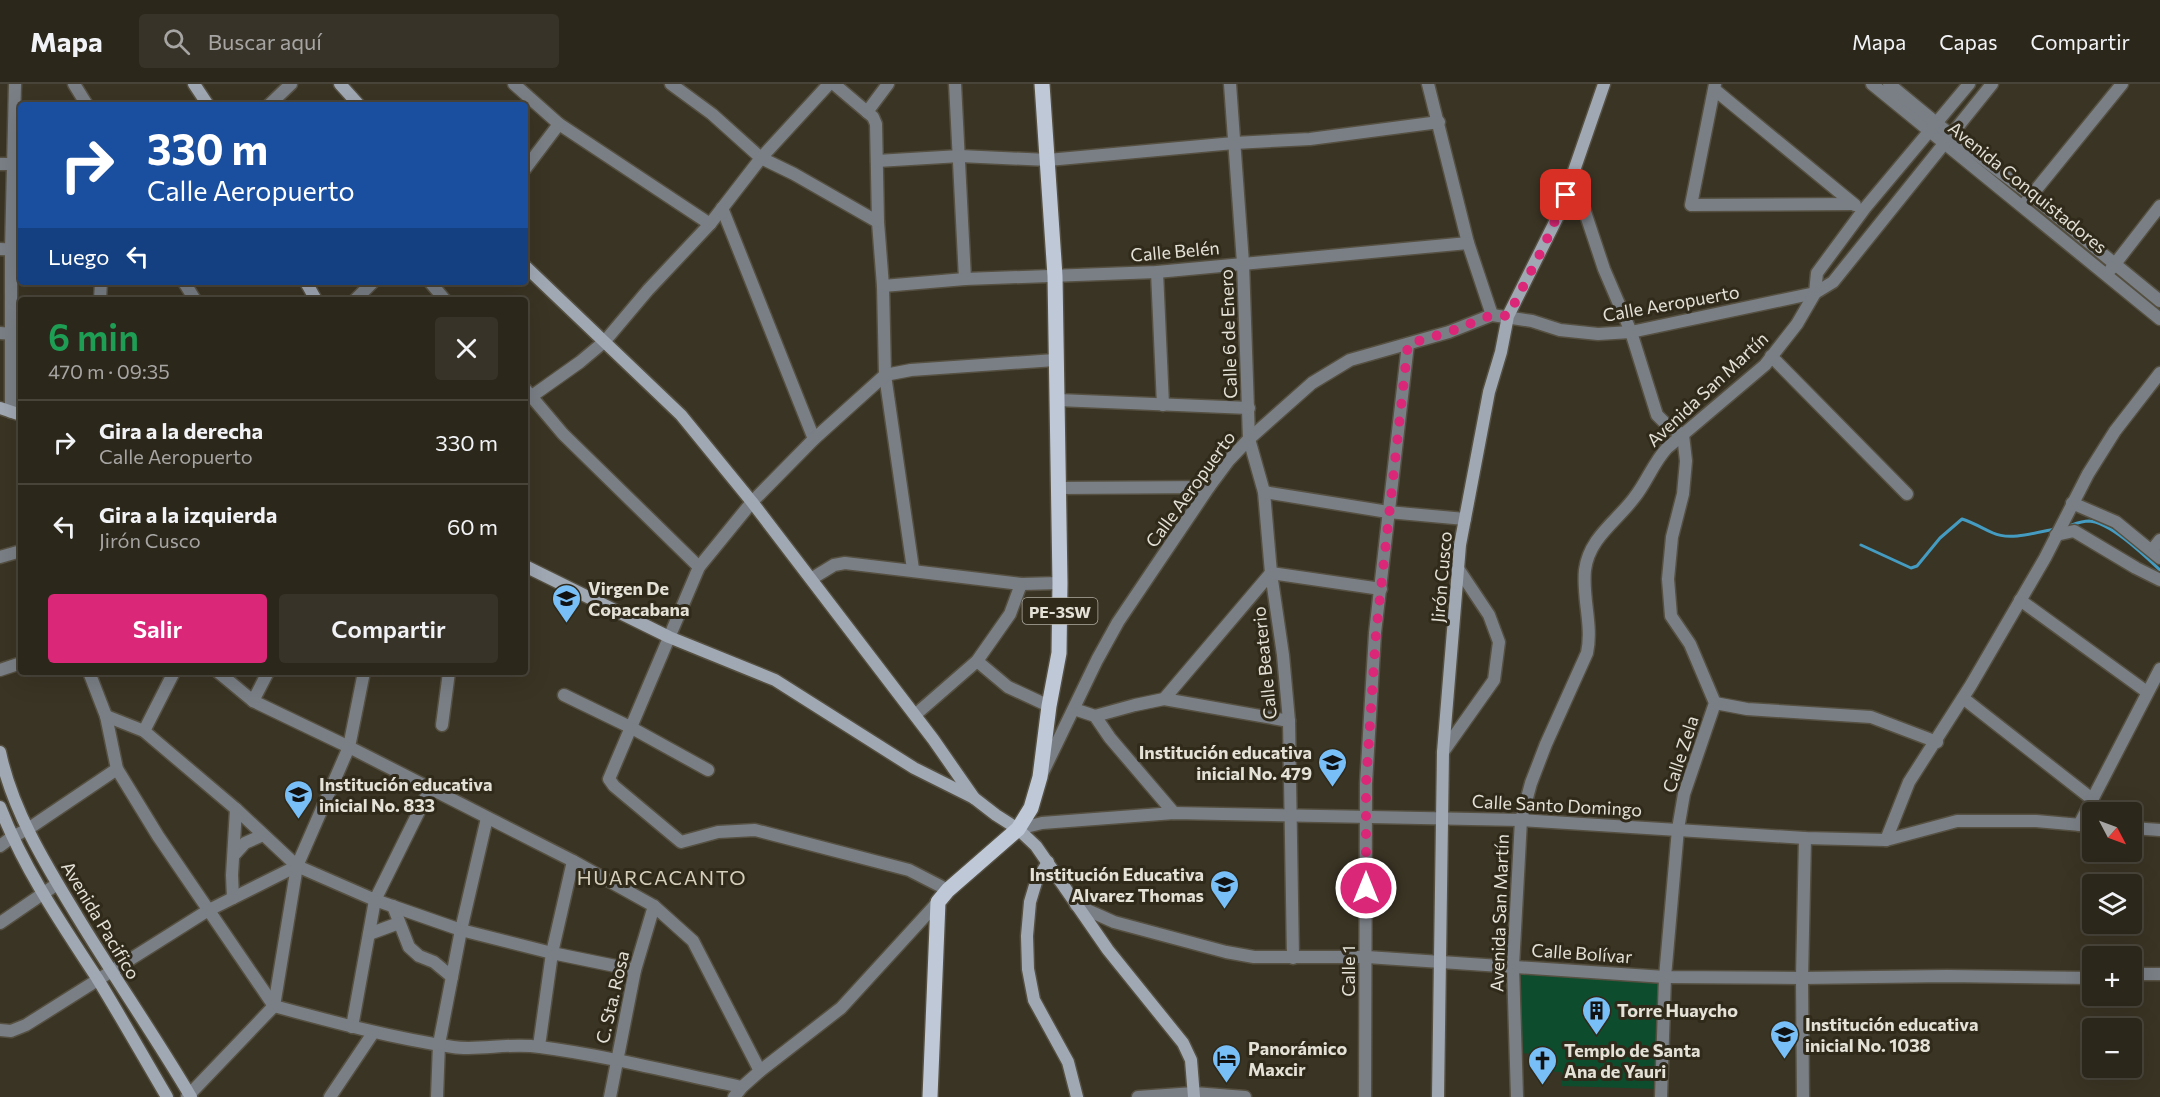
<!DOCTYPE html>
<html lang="es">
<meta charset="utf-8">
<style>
:root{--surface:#2c271b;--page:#383328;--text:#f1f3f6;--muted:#a6a5a3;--line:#48443a;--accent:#db2777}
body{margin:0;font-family:Commissioner,sans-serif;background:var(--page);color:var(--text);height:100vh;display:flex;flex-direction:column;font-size:22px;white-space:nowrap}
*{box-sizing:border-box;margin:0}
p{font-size:20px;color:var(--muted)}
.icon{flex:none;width:33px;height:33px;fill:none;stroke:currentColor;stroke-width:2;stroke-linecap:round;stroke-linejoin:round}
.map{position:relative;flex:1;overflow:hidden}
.panel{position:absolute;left:18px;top:213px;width:510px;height:378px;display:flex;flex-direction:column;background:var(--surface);border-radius:6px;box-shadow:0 6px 24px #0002,0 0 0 2px var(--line)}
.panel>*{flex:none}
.hud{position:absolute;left:18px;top:18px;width:510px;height:183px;border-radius:6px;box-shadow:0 6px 24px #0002,0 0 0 2px var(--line);background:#1a4fa0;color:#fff;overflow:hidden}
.needle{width:39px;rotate:131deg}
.tools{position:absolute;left:2082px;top:718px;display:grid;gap:12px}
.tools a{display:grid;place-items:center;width:60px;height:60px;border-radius:6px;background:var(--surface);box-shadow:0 6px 24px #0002,0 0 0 2px var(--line);font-size:30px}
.pin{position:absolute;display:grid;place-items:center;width:51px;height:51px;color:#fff;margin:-26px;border-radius:12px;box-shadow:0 3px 9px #0006}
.me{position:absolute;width:66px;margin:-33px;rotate:0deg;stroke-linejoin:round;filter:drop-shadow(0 0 4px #0008)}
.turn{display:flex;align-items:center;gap:21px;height:126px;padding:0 30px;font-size:27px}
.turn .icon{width:78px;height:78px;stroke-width:2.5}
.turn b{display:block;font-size:42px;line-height:51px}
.then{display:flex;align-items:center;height:57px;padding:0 30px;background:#0003;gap:12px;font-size:22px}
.round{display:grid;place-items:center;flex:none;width:63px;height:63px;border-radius:6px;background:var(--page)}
.summary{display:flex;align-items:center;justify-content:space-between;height:102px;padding:0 30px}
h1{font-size:36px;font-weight:600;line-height:45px;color:#1e9e55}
.primary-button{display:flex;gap:12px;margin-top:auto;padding:12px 30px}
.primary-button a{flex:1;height:69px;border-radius:6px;background:var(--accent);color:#fff;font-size:24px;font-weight:600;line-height:69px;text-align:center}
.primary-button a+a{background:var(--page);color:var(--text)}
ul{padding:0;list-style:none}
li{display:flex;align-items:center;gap:18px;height:84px;padding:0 30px;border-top:2px solid var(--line)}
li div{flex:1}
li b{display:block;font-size:22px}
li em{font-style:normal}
header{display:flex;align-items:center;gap:36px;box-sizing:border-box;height:84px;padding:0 30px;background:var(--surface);border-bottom:2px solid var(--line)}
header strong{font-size:28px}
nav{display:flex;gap:33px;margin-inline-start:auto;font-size:21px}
.search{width:420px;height:54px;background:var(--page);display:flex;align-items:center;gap:15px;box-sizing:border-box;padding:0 21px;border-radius:6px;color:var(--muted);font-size:22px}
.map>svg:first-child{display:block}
</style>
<header>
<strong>Mapa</strong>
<div class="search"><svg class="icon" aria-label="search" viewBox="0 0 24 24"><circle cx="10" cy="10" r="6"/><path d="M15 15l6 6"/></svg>Buscar aquí</div>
<nav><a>Mapa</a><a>Capas</a><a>Compartir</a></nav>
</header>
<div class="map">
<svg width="2160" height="1013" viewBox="0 0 2160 1013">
<rect width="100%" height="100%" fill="#3a3424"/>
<!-- green -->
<polygon fill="#0d4d2d" points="1516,888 1661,896 1658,1005 1562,1002 1562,988 1536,987 1536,970 1519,969"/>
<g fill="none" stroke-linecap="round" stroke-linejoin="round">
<!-- stream -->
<g stroke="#449cc2" stroke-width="3">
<path d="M 2065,443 C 2072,441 2081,437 2089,437 C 2110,438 2145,472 2160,486"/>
<path d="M 1861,461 L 1911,484 L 1917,482 L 1940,454 L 1962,435 C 1974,439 1982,444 1993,449 C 2010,457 2038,448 2055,445"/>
</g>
<defs>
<g id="street">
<polyline points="74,0 87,21"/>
<polyline points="514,0 559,40 710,140"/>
<polyline points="671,0 712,30 761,74 794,90 878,138"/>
<polyline points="834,0 873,33 876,40 878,138 883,202 885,291 913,485"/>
<polyline points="955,0 965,195"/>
<polyline points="1230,0 1243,179 1249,355 1264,408 1271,489 1283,571 1289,637 1293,874"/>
<polyline points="1428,0 1468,159 1492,231"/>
<polyline points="1715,0 1691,121 1852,120"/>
<polyline points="1872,0 2160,235"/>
<polyline points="1889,0 1952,52 2032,112 2160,217"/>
<polyline points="1715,6 1855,121"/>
<polyline points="269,21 291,0"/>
<polyline points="867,28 888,0"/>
<polyline points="877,77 960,72 1048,76 1234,59 1310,55 1439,38"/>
<polyline points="0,80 14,80"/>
<polyline points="525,85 559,40"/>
<polyline points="1573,92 1604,185 1631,248 1657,331 1669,343 1683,351 1686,377 1683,410 1672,453 1668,495 1671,532 1690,560 1715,619 1684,710 1678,745 1665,893 1661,1013"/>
<polyline points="2026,118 2122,0"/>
<polyline points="722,124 814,355"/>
<polyline points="0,165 21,166"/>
<polyline points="2111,185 2160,122"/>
<polyline points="1157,188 1163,321"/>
<polyline points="184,198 195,216"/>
<polyline points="430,198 445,216"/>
<polyline points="883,202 965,195 1157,188 1468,159"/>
<polyline points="100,216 101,198"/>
<polyline points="355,216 373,198"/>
<polyline points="0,249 13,250"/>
<polyline points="1771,272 1907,410"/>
<polyline points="525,305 563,350 699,483"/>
<polyline points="525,315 532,312 580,278 605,257 648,206 710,140 761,74 829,0"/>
<polyline points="1058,316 1249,324"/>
<polyline points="11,328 11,165 15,0"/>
<polyline points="1058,404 1209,403"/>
<polyline points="1264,408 1388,428 1465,435"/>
<polyline points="2072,419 2116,438 2160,474"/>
<polyline points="2056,451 2074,447 2136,484 2160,496"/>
<polyline points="2152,466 2160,456"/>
<polyline points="0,473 21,467"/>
<polyline points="811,495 834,481 845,479 1021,500 1060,499"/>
<polyline points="2020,516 2147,608"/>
<polyline points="977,577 1008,603 1049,622"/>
<polyline points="0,586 21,579"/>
<path d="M 89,588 L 106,632 L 117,685 L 158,752 L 274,922 C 333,938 392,954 453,963 C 480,967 510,958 540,963 C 608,972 675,989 742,1003"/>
<polyline points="218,588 253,617 349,663 573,777 654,822 693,857 760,987"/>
<polyline points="564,611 630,643 708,686"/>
<polyline points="1963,614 2092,715"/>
<polyline points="1164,615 1271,489 1381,505"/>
<polyline points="253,617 268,588"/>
<polyline points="1715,619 1747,625 1871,633 1937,658"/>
<polyline points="1074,625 1095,632 1110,654 1174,729"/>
<polyline points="915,631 977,577 1010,530 1021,500"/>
<polyline points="106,632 144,647 236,725 297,782 375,816 461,846 552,869 635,886"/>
<polyline points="1095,632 1135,621 1164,615 1289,637"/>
<polyline points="442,641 449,588"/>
<polyline points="144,647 174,588"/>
<polyline points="1443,668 1494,596 1499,558 1489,531 1459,486"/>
<polyline points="1042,690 1097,576 1118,538 1209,403 1229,376 1249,355 1312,299 1350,276 1449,248 1492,231 1532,237 1560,246 1598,250 1631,248 1815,209 1833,198 1992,0"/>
<polyline points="2079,741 2160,585"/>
<polyline points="2132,744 2160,746"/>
<polyline points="1018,745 1042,739 1174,729 1521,736 1805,754 1886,756 1957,737 2036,737 2092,742"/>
<polyline points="1886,756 1909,698 1971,601 2045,474 2088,390 2115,347 2160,289"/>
<polyline points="0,762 12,753 28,745 117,685"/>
<polyline points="235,770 245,759 263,751"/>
<polyline points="948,806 909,786 755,746 718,748 681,758 614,702 609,695 699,483 752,418 814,355 885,291 911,286 1055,276"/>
<polyline points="233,814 232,791 236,725"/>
<polyline points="1076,821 1114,838 1226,868 1254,873 1367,873 1665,893 1802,894 1947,892 2092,894"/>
<polyline points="393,822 409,863 419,872 434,878 452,893"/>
<polyline points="0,839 57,800"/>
<polyline points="369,850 399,839"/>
<polyline points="2132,890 2160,890"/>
<polyline points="352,943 375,816 430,705"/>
<polyline points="0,946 11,947 26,941 207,827 297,782"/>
<polyline points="539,962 552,869 573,777"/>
<polyline points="187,1013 274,922 297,782 349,663 364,588"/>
<polyline points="330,1013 373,949"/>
<polyline points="437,1013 439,960 461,846 487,734"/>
<polyline points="610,1013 635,886 654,822"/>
<polyline points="734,1013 742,1003 760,987 841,924 938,818"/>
<polyline points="1138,1013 1194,1009 1245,1013"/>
<polyline points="1365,1013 1366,700 1375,549 1408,260"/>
<path d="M 1517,1013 L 1513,882 L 1521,736 L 1531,699 L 1546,660 L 1587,569 C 1593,541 1582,514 1585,486 C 1589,454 1616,438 1634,414 C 1647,398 1653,379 1667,364 L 1765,281 L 1797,240 L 1815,209 L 1817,189 L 1865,124 L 1969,0"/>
<polyline points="1803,1013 1802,894 1805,754"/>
</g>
<g id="secondary">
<polyline points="194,0 208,21"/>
<polyline points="340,0 359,21"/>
<polyline points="525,182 681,331 752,418 933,655 974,714"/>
<polyline points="306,198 316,216"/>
<polyline points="0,324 21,331"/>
<polyline points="525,482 669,553 775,596 914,684 974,714 996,731 1018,745 1036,762 1108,866 1183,959 1191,976 1194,1013"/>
<path d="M 0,668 C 12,726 46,781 77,832 C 114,893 155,952 191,1013"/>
<path d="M 0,723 C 24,785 61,839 97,894 C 121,933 144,974 167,1013"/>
<polyline points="1048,778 1036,798 1030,818 1027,852 1028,885 1034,916 1068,978 1077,1013"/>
<polyline points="1438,1013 1443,668 1460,461 1489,308 1501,268 1508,232 1559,130 1604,0"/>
</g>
<polyline id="primary" points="930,1013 938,818 948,806 1018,745 1031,724 1040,693 1049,622 1059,569 1060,499 1055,192 1042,0"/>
</defs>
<!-- street casing -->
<use href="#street" stroke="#555041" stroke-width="15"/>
<!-- secondary casing -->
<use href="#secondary" stroke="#555041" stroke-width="15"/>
<!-- primary casing -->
<use href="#primary" stroke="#555041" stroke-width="18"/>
<!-- street -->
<use href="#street" stroke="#7a7f86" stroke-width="12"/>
<!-- secondary -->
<use href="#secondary" stroke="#a0a8b4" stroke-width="12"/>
<!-- primary -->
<use href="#primary" stroke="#bec8d7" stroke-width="15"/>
</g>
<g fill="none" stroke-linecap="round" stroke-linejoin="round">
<!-- route -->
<polyline stroke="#db2777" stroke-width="10" stroke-dasharray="0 18" points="1366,804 1366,700 1376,549 1408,260 1449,248 1492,231 1508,232 1544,162 1566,111"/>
</g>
<!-- icons -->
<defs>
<symbol id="school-pin" viewBox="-11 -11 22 30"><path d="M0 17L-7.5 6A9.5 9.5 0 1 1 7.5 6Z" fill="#78bff7" stroke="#302a1b"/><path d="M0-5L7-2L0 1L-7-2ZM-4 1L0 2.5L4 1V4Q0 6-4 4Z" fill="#111"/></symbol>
<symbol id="building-pin" viewBox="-11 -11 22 30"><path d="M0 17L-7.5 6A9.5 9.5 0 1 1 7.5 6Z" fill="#78bff7" stroke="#302a1b"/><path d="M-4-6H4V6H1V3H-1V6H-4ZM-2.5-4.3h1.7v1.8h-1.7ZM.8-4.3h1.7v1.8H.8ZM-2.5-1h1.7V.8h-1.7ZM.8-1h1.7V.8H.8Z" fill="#111"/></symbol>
<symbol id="hotel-pin" viewBox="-11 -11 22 30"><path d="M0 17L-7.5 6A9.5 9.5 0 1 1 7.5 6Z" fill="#78bff7" stroke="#302a1b"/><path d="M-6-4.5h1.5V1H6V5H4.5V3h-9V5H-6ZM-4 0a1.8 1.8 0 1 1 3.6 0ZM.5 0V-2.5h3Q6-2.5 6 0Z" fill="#111"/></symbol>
<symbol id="church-pin" viewBox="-11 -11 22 30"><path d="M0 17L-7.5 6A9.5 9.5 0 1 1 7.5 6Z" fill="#78bff7" stroke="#302a1b"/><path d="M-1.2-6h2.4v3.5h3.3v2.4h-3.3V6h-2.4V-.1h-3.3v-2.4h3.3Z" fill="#111"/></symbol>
</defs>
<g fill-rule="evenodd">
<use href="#school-pin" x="550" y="498" width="33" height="45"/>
<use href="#school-pin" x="1316" y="662" width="33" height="45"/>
<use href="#school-pin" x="282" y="694" width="33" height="45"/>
<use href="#school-pin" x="1208" y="784" width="33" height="45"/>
<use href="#building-pin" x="1580" y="910" width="33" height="45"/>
<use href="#school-pin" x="1768" y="934" width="33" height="45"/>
<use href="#hotel-pin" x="1210" y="958" width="33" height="45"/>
<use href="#church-pin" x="1526" y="960" width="33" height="45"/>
</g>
<g text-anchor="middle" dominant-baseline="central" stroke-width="6" stroke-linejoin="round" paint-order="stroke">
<!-- shield labels -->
<rect fill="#302a1b" stroke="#aeaa9f" stroke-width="1.5" x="1022.5" y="514" width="75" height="26" rx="4.5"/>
<g font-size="16" font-weight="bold" fill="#e4e1d7">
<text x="1060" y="527">PE-3SW</text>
</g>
<!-- street labels -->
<g font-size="18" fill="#e4e1d7" stroke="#302a1b">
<text transform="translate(2028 103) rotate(39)">Avenida Conquistadores</text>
<text transform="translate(1175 167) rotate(-5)">Calle Belén</text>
<text transform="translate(1671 219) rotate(-10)">Calle Aeropuerto</text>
<text transform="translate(1228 250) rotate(-92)">Calle 6 de Enero</text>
<text transform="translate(1707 305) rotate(-43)">Avenida San Martín</text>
<text transform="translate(1190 405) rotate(-54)">Calle Aeropuerto</text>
<text transform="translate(1441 493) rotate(-85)">Jirón Cusco</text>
<text transform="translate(1264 579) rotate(-96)">Calle Beaterio</text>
<text transform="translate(1680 670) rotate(-72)">Calle Zela</text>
<text transform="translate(1557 721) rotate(3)">Calle Santo Domingo</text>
<text transform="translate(1499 829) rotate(-88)">Avenida San Martín</text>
<text transform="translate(101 836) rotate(59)">Avenida Pacifico</text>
<text transform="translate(1582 869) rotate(4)">Calle Bolívar</text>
<text transform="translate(1348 887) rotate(-90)">Calle 1</text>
<text transform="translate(612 913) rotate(-77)">C. Sta. Rosa</text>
</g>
<!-- poi labels -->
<g font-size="18" font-weight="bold" fill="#e4e1d7" stroke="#302a1b" text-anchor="start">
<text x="588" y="504">Virgen De<tspan x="588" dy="21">Copacabana</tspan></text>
<text x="1312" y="668" text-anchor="end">Institución educativa<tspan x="1312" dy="21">inicial No. 479</tspan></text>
<text x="319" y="700">Institución educativa<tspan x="319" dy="21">inicial No. 833</tspan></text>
<text x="1204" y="790" text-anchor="end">Institución Educativa<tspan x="1204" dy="21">Alvarez Thomas</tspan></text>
<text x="1617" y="926">Torre Huaycho</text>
<text x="1805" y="940">Institución educativa<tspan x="1805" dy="21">inicial No. 1038</tspan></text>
<text x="1248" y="964">Panorámico<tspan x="1248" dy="21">Maxcir</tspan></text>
<text x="1564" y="966">Templo de Santa<tspan x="1564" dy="21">Ana de Yauri</tspan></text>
</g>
<!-- neighbourhood labels -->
<g font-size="20" letter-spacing="1.5" fill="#d5ceba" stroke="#302a1b">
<text x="662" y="793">HUARCACANTO</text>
</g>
</g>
</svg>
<div class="tools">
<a><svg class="needle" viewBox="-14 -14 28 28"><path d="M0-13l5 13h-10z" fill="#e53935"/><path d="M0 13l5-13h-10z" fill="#a6a5a3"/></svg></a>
<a><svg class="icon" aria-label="layers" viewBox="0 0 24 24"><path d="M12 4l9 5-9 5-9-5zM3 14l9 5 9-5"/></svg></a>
<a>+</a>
<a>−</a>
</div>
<div class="pin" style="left:1566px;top:111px;background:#d93025"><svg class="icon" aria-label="arrive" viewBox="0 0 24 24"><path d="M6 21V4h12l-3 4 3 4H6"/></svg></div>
<svg class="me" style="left:1366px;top:804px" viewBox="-20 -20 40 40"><circle r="17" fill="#db2777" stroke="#fff" stroke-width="3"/><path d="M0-11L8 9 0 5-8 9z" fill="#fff"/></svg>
<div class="hud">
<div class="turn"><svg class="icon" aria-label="right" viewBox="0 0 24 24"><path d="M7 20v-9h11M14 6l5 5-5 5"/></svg><div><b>330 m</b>Calle Aeropuerto</div></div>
<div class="then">Luego<svg class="icon" aria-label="left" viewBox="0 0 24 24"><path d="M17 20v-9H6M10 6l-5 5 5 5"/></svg></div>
</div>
<section class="panel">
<div class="summary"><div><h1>6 min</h1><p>470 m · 09:35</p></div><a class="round"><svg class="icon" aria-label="close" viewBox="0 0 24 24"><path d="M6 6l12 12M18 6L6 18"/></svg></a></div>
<ul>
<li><svg class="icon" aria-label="right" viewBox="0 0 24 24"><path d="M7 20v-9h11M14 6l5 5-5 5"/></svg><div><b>Gira a la derecha</b><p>Calle Aeropuerto</p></div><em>330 m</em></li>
<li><svg class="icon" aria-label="left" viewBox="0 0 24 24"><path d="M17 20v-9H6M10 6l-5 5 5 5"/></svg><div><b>Gira a la izquierda</b><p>Jirón Cusco</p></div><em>60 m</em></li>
</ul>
<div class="primary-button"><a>Salir</a><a>Compartir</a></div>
</section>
</div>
